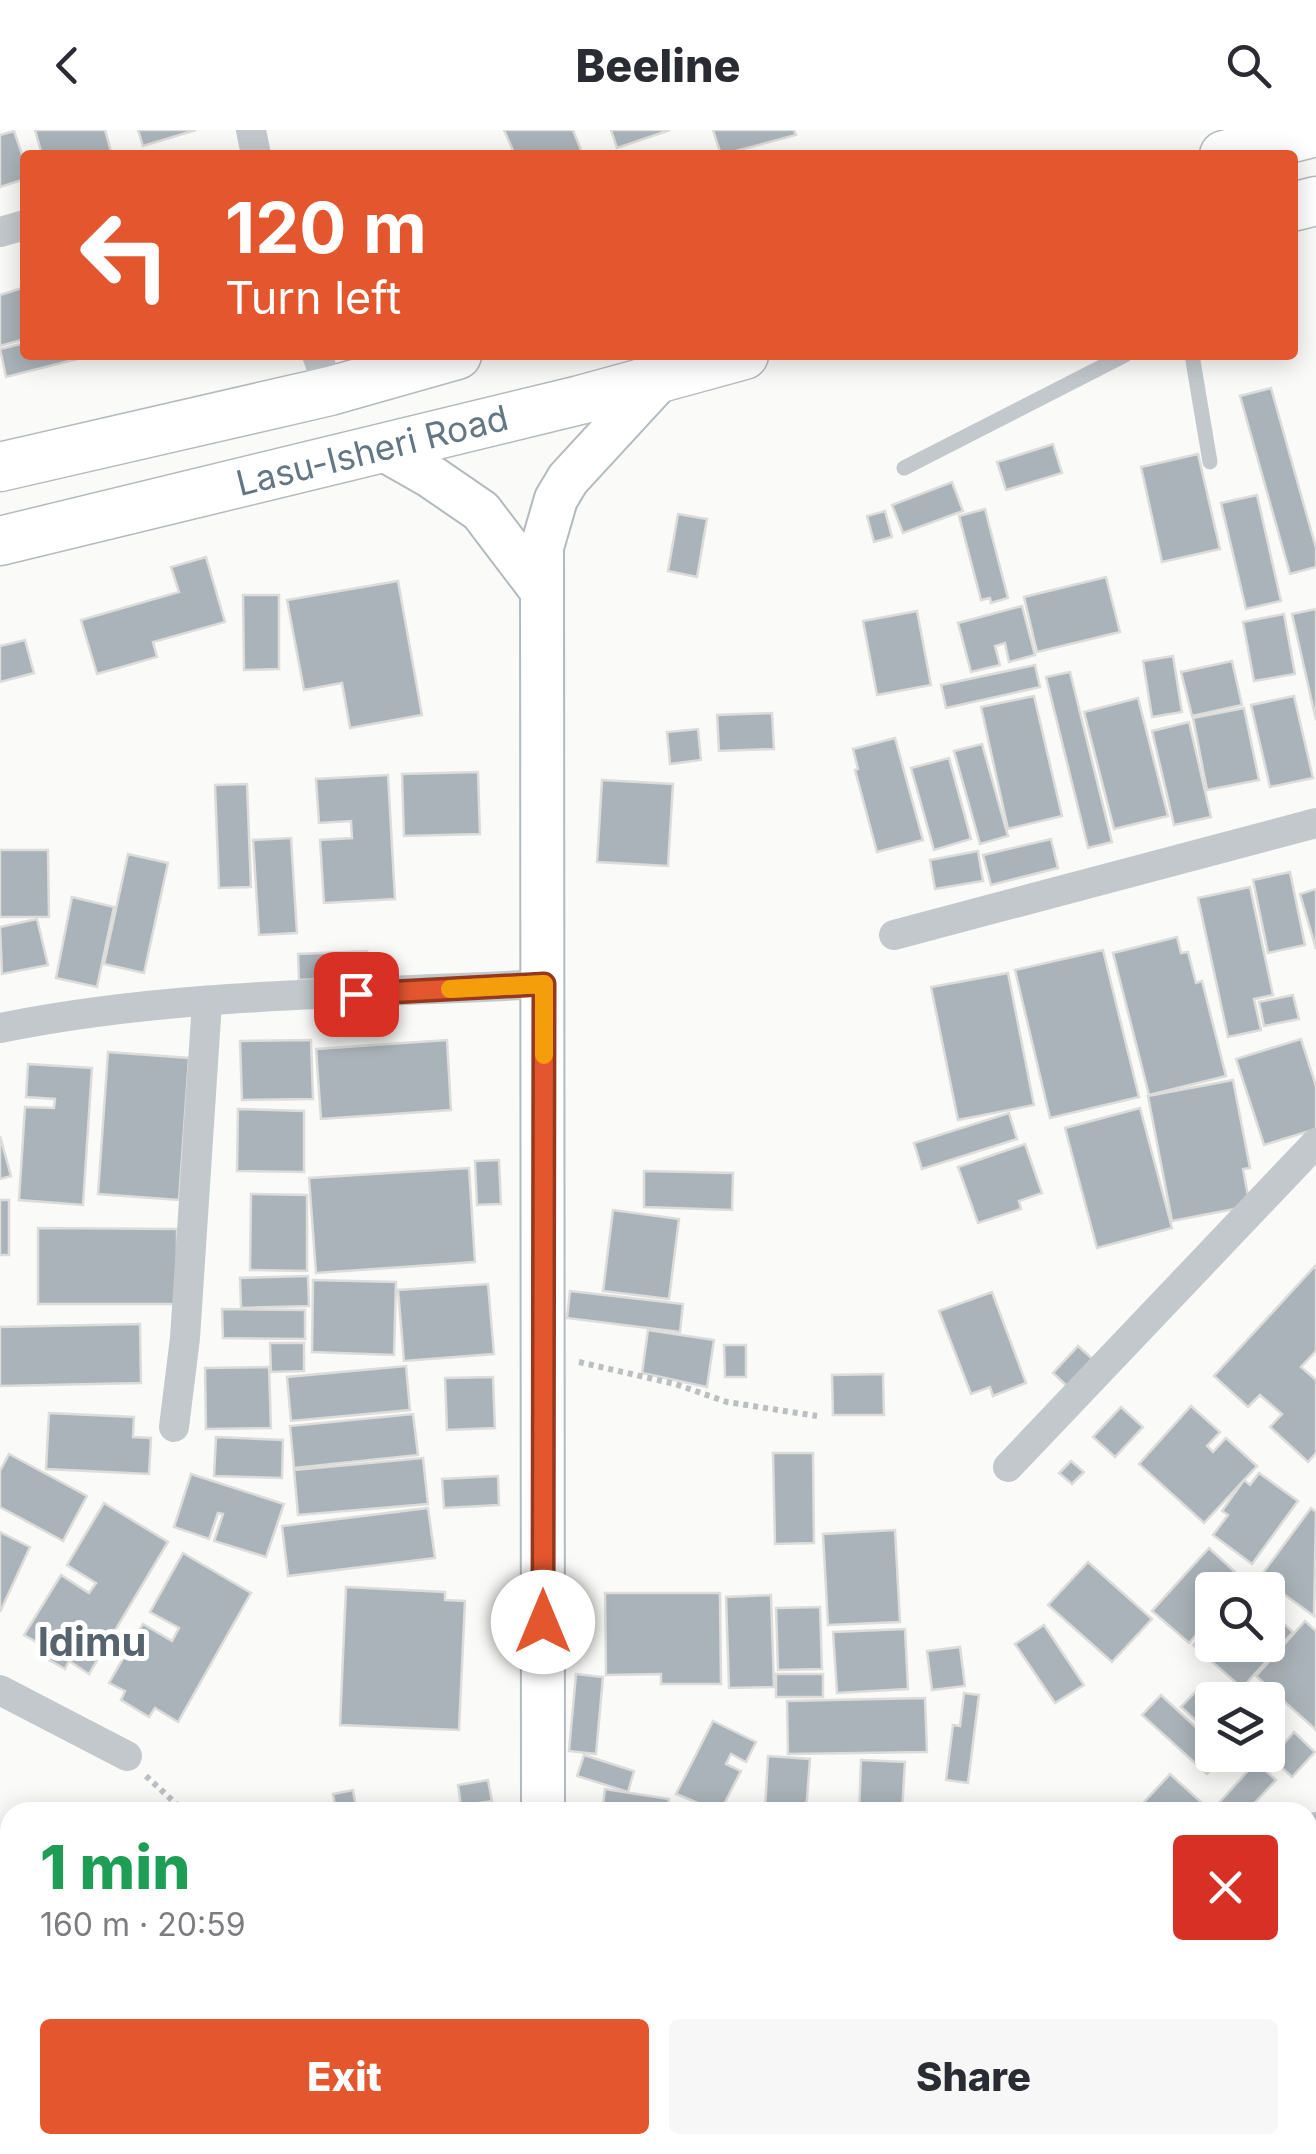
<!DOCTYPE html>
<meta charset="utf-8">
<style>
:root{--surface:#fff;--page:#f7f7f7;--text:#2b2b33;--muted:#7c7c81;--accent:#e4572e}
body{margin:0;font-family:Inter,sans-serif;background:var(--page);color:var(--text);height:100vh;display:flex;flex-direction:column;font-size:38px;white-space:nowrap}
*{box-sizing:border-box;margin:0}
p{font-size:32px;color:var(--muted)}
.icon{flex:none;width:55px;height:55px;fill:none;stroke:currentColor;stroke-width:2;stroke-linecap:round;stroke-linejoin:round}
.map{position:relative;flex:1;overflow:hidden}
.drawer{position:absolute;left:0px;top:1672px;width:1318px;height:352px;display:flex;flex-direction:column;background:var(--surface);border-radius:30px 30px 0 0;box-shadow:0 5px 25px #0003}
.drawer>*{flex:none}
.hud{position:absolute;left:20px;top:20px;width:1278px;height:210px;border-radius:10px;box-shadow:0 5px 25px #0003;background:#e4572e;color:#fff;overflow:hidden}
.fabs{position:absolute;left:1195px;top:1442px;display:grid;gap:20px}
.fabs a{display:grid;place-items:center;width:90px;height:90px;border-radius:10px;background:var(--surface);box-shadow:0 5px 25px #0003;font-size:50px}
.pin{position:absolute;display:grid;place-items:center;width:85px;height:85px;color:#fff;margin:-42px;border-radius:20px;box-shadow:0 5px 15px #0006}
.me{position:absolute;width:110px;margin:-55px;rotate:0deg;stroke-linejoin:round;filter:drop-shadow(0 0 8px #0008)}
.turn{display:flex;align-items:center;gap:35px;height:210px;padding:0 40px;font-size:45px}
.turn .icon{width:130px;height:130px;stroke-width:2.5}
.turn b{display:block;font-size:70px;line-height:85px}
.round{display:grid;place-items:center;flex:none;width:105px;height:105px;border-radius:10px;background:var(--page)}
.overview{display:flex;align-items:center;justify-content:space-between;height:170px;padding:0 40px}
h1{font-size:60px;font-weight:800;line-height:75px;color:#1e9e55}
.primary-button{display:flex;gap:20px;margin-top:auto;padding:20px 40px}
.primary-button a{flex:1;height:115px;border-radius:10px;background:var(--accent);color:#fff;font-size:40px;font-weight:800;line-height:115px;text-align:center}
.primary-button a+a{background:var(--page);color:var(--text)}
header{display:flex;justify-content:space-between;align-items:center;height:130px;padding:0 40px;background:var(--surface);font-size:45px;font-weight:800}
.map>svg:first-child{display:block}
</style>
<header><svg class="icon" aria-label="back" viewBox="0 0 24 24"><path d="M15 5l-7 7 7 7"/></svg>Beeline<svg class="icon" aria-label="search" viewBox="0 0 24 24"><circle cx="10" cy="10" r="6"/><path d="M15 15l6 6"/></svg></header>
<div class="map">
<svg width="1316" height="2024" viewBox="0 0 1316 2024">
<rect width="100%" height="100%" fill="#fafaf8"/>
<!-- building -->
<g fill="#aab3b9" stroke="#dcdcda" stroke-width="2.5">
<polygon points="35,0 105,0 112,25 42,25"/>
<polygon points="138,0 196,0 143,16"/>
<polygon points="504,0 573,0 583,25 515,25"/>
<polygon points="611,0 670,0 617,18"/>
<polygon points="713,0 794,0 796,5 721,25"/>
<polygon points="14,1 25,33 25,49 0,57 0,5"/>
<polygon points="25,157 25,209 0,216 0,165"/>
<polygon points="25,213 25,225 76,225 77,229 6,247 0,219"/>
<polygon points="1271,258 1316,418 1316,437 1290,444 1240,266"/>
<polygon points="1053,314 1062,343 1006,360 997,332"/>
<polygon points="1198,324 1220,419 1162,432 1141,337"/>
<polygon points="952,352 963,381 903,403 892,375"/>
<polygon points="1257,365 1281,471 1246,479 1221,373"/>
<polygon points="985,379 1008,468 991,473 990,468 981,470 959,386"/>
<polygon points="885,381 892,407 874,412 867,386"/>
<polygon points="678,384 707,389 697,447 668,441"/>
<polygon points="206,427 225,492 153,512 157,527 97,544 81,490 179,462 171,437"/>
<polygon points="1106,447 1120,502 1037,522 1024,467"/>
<polygon points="398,451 422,585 350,598 342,553 304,560 287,470"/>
<polygon points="243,465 279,465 279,539 244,540"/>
<polygon points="1022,476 1035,525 1009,532 1005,513 995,516 1000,535 971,542 958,493"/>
<polygon points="1316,479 1316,590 1292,484"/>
<polygon points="917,481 931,555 877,565 863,491"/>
<polygon points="1284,484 1295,544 1254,551 1243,492"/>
<polygon points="25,510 34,543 0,552 0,516"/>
<polygon points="1173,526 1182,582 1152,587 1143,531"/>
<polygon points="1232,531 1242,575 1192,586 1181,542"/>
<polygon points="1035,535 1040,557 946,578 941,555"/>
<polygon points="1070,542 1112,712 1088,718 1046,547"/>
<polygon points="1034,566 1062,686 1008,699 981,577"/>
<polygon points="1294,566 1313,648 1270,657 1251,575"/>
<polygon points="1138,568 1168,686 1114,699 1084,582"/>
<polygon points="1244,578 1259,650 1207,660 1193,588"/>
<polygon points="772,583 774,619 719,621 717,585"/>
<polygon points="1189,592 1211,687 1174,695 1152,601"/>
<polygon points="698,599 701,630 670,634 667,602"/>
<polygon points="895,608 923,710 877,722 855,640 858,639 853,619"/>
<polygon points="982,614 1008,706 980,714 954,621"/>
<polygon points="949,628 971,709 934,720 911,638"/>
<polygon points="478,642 480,704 404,706 402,644"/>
<polygon points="388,645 395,769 324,773 320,710 352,708 351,691 319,693 316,649"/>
<polygon points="602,650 673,654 668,736 597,732"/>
<polygon points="247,654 251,757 219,758 215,655"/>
<polygon points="291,708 297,803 259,805 253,710"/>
<polygon points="1051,709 1058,738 991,755 983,725"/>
<polygon points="0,720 48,720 49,787 0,787"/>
<polygon points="978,721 983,751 935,759 930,730"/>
<polygon points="128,724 168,733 144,843 104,834"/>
<polygon points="1290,742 1305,815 1268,823 1253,750"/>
<polygon points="1250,757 1273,865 1254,869 1261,900 1228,907 1198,768"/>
<polygon points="1316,759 1316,819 1300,764"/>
<polygon points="72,767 114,777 97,857 56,848"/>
<polygon points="37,789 48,835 2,844 0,797"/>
<polygon points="1177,807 1181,823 1188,822 1196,853 1202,851 1226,946 1149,965 1113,823"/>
<polygon points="1103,820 1139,967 1050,988 1015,840"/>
<polygon points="367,821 368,847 299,850 298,824"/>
<polygon points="1008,843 1034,975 958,990 931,857"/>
<polygon points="1293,865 1299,889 1264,896 1259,872"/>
<polygon points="1301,909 1316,956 1316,999 1264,1015 1236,929"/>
<polygon points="311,910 313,969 242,970 240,911"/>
<polygon points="447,910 451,980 321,989 316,919"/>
<polygon points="108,922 189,928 179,1070 98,1064"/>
<polygon points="28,934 92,938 83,1075 19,1070 25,977 54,978 55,969 26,967"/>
<polygon points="1233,950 1250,1038 1243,1039 1250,1076 1172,1091 1148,966"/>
<polygon points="1140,978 1172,1098 1097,1118 1065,998"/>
<polygon points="238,979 304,981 304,1042 237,1041"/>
<polygon points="1009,983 1017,1009 922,1039 914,1013"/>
<polygon points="0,1006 11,1046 0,1049"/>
<polygon points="1025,1014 1042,1063 1019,1071 1021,1079 978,1093 958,1037"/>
<polygon points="499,1030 501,1074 477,1075 475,1031"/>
<polygon points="469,1038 475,1132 316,1143 309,1048"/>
<polygon points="644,1041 733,1043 732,1080 644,1077"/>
<polygon points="251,1064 307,1065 307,1141 250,1140"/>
<rect x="0" y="1070" width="9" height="55"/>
<polygon points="613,1080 679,1089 669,1169 603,1161"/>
<polygon points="38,1098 177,1099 177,1174 38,1174"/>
<polygon points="1316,1135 1316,1221 1301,1237 1316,1250 1316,1323 1308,1332 1270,1297 1282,1284 1260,1265 1248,1277 1214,1246"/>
<polygon points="308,1146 309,1176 241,1178 240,1148"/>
<polygon points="313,1150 396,1152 394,1225 312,1222"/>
<polygon points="488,1154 494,1224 404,1231 398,1160"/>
<polygon points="570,1161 683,1174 680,1202 567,1188"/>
<polygon points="992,1162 1026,1253 993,1266 990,1257 971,1264 939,1181"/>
<polygon points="222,1179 305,1180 305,1209 223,1208"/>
<polygon points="140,1194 141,1253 0,1256 0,1197"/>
<polygon points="648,1200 714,1210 707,1257 642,1243"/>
<polygon points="270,1213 304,1213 304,1241 271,1242"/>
<polygon points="724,1215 746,1215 746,1247 725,1247"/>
<polygon points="1078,1216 1096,1232 1071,1260 1053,1243"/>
<polygon points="406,1236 410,1280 291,1291 287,1247"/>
<polygon points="269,1237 271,1298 206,1299 205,1238"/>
<polygon points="883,1244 884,1285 833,1285 832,1245"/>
<polygon points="493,1247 495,1298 447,1300 445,1248"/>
<polygon points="1191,1276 1220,1302 1207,1316 1213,1322 1226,1308 1257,1336 1204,1393 1139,1334"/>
<polygon points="1121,1277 1143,1297 1115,1327 1093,1307"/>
<polygon points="49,1283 134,1287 133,1307 151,1308 149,1344 46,1339"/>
<polygon points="413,1284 418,1325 294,1338 290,1296"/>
<polygon points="216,1307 283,1310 282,1348 214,1346"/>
<polygon points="773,1323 813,1323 814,1413 775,1414"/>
<polygon points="9,1324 87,1366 63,1411 0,1377 0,1341"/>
<polygon points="423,1328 428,1374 298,1385 294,1340"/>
<polygon points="1071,1331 1084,1342 1072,1354 1059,1343"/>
<polygon points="1259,1343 1298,1371 1252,1434 1213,1405 1228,1385 1222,1381 1244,1350 1250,1355"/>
<polygon points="191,1344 284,1374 266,1427 214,1411 223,1384 218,1383 209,1409 174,1397"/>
<polygon points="498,1346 499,1375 444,1378 442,1349"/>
<polygon points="104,1373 168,1412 89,1544 69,1531 65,1539 42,1526 47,1518 24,1505 61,1445 89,1463 96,1453 67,1435"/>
<polygon points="428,1378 435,1428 288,1446 282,1396"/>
<polygon points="1311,1378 1316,1382 1314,1486 1260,1447"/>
<polygon points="895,1400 900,1492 828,1495 823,1404"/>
<polygon points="0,1402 30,1417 0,1482"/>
<polygon points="1209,1418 1245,1451 1237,1460 1212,1460 1212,1487 1189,1513 1152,1481"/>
<polygon points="183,1423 251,1463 178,1592 155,1578 149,1587 121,1570 125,1561 109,1553 143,1494 172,1511 179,1498 150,1482"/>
<polygon points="1088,1432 1152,1489 1112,1532 1048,1475"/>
<polygon points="346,1457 445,1462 445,1470 465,1471 459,1600 340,1595"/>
<polygon points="605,1463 720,1463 721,1554 661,1554 661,1544 606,1545"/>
<polygon points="771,1465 774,1557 729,1558 726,1467"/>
<polygon points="820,1477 822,1539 778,1540 776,1478"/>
<polygon points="1268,1479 1293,1502 1242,1558 1193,1515 1212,1494 1212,1515 1268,1515"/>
<polygon points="1305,1491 1316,1501 1316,1600 1256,1546"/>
<polygon points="1044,1495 1084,1555 1055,1573 1015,1514"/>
<polygon points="905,1499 908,1559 837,1563 833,1502"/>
<polygon points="960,1517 965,1556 932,1560 927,1521"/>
<polygon points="576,1544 603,1547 596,1624 569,1621"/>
<rect x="776" y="1544" width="47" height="23"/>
<polygon points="1201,1556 1217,1570 1212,1570 1212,1587 1203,1597 1181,1577"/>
<polygon points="964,1563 979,1565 968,1653 946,1650 953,1595 960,1596"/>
<polygon points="1161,1565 1212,1612 1212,1625 1224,1625 1207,1644 1142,1585"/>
<polygon points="925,1568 927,1622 788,1624 787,1571"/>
<polygon points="713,1591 756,1612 746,1632 731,1624 726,1634 741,1641 720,1682 676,1664"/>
<polygon points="1294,1602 1315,1622 1292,1647 1271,1628"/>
<polygon points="584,1625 634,1641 628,1662 577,1646"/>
<polygon points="768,1626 810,1629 806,1682 765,1680"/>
<polygon points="861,1630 905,1632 902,1682 859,1682"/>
<polygon points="1256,1632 1276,1650 1246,1682 1224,1682 1216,1676"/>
<polygon points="1170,1644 1212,1682 1135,1682"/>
<polygon points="488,1650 492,1671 461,1676 458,1655"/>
<polygon points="605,1659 669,1669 667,1682 602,1682"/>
<polygon points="353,1660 357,1682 336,1682 333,1664"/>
<polygon points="1308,1882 1316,1889 1316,1915 1308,1924"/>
<polygon points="0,1964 10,1964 10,2015 84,2015 84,2024 0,2024"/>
<polygon points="101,2015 163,2015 162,2024 101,2024"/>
<rect x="217" y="2015" width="66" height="9"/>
<rect x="335" y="2015" width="70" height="9"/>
<polygon points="579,2015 618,2015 615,2024 577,2024"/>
<polygon points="1171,2015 1248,2015 1257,2024 1179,2024"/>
</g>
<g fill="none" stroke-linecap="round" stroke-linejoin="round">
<defs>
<g id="secondary">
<polyline points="379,317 430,346 481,381 541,460"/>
<polyline points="543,1682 542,417 556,369 568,349 661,248"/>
<polyline points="540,2024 541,2015"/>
</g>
<g id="primary">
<polyline points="1224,25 1316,2"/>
<polyline points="1292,77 1316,71"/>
<polyline points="0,337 330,261 457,225"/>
<polyline points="0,411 580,270 744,225"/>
</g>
</defs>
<!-- secondary casing -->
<use href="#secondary" stroke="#b3babf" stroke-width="46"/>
<!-- primary casing -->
<use href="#primary" stroke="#b5babe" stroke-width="51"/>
<!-- path -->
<g stroke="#bbbfc2" stroke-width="6" stroke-dasharray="5 5" stroke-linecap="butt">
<polyline points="579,1232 675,1254 727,1272 817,1286"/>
<polyline points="146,1646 185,1682"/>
</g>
<!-- lane -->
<g stroke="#c3c8cc" stroke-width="15">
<polyline points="1192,225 1210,332"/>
<polyline points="904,338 1125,225"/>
</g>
<!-- street -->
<g stroke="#c3c8cc" stroke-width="30">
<polyline points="251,0 256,25"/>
<polyline points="0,102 25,95"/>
<polyline points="317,225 330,261"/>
<polyline points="894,805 1316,693"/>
<path d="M 0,898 C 177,862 364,864 544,854"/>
<polyline points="174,1297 185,1208 207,872"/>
<polyline points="1008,1337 1316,1013"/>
<polyline points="0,1560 127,1626"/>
<polyline points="1308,1706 1316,1697"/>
<polyline points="0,1916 10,1917"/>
<polyline points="893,2024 896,2015"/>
</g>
<!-- secondary -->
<use href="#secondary" stroke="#fff" stroke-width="42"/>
<!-- primary -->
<use href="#primary" stroke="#fff" stroke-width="48"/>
</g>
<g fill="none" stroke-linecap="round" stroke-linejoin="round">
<defs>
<polyline id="route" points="356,864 544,854 543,1492"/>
</defs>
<!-- route casing -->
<use href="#route" stroke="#94391e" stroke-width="25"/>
<!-- route -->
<use href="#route" stroke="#e4572e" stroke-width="18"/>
<!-- slow -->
<polyline stroke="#f59e0b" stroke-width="18" points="450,859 544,854 544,925"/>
</g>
<g text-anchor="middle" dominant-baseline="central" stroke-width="10" stroke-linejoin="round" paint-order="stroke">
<!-- street labels -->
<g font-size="35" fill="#657683" stroke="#fff">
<text transform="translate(372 320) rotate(-14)">Lasu-Isheri Road</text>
</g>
<!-- quarter labels -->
<g font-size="40" font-weight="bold" fill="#57646e" stroke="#fff">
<text x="92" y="1511">Idimu</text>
</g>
</g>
</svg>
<div class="fabs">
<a><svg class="icon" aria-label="search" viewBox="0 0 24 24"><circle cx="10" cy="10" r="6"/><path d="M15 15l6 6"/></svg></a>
<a><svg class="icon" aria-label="layers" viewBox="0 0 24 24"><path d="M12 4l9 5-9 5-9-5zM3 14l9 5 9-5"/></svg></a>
</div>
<div class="pin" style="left:356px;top:864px;background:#d93025"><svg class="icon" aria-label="arrive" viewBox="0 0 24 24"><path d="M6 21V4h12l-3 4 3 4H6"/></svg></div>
<svg class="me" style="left:543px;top:1492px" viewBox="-20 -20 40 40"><circle r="19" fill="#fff"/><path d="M0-13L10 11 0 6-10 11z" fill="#e4572e"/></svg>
<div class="hud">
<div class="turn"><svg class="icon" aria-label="left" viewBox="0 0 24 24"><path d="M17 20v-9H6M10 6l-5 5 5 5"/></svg><div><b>120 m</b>Turn left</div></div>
</div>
<section class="drawer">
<div class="overview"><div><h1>1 min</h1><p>160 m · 20:59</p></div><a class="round" style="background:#d93025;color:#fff"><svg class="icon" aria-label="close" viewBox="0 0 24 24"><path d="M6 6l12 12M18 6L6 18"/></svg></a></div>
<div class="primary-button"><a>Exit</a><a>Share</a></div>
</section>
</div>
